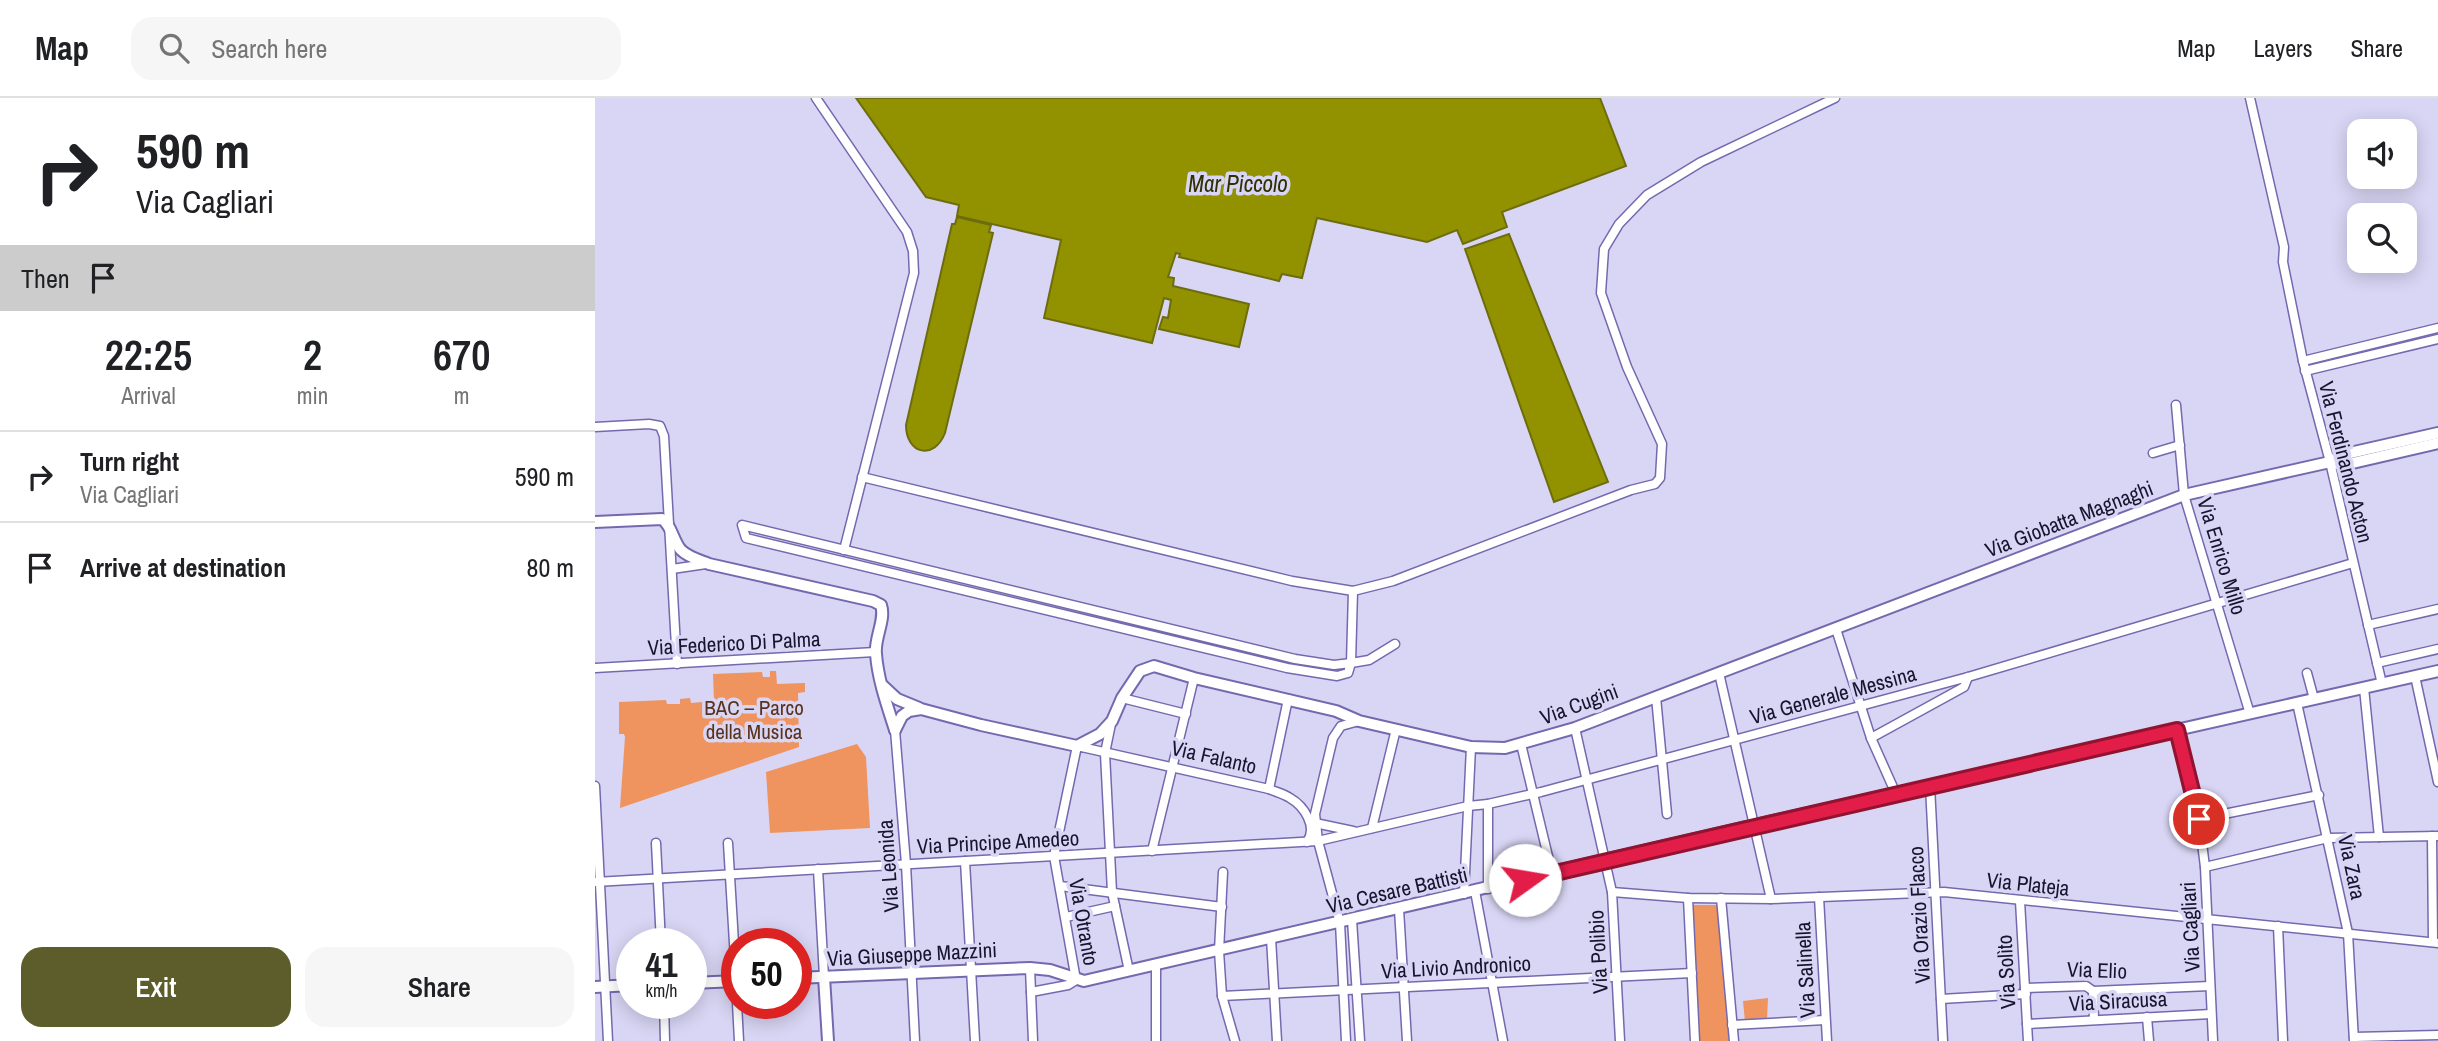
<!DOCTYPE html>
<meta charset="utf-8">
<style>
:root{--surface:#fff;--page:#f6f6f6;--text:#202124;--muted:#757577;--line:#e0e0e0;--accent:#5c5d2a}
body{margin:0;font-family:"Archivo Narrow",sans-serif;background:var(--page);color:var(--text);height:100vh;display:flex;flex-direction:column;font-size:26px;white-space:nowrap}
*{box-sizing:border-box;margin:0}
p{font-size:23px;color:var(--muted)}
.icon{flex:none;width:38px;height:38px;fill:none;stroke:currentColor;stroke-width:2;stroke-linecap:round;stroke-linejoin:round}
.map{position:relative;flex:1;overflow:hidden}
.drawer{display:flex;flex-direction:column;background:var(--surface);width:595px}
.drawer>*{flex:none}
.guide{background:#fff;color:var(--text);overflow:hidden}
.fabs{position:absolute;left:1752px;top:21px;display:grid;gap:14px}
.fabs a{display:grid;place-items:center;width:70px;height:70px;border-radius:14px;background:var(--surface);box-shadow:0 4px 18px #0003;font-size:35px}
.speed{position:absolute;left:21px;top:830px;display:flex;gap:14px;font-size:35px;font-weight:700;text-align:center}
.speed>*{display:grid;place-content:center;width:91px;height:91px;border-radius:50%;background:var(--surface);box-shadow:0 4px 18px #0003;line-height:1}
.speed small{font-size:18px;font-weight:400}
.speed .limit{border:10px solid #d22;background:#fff;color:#111}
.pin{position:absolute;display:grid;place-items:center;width:60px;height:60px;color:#fff;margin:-30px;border:4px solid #fff;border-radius:50%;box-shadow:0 2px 7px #0007}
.me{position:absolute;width:77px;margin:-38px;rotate:77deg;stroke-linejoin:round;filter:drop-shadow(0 0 5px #0008)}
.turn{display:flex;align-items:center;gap:24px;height:147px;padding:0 21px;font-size:32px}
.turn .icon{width:91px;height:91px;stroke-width:2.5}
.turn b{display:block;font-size:49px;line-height:60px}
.then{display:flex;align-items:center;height:66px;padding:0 21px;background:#0003;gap:14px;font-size:26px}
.eta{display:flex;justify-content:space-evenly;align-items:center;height:119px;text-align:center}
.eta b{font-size:42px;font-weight:600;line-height:49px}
.primary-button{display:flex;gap:14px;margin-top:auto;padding:14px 21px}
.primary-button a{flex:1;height:80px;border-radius:21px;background:var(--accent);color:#fff;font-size:28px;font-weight:600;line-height:80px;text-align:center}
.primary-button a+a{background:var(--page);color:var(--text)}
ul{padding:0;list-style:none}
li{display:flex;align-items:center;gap:21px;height:91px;padding:0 21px;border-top:2px solid var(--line)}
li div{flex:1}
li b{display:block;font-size:26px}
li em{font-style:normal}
header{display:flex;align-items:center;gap:42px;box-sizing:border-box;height:98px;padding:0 35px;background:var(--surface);border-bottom:2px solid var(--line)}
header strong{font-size:33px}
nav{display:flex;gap:38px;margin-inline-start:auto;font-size:24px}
.search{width:490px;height:63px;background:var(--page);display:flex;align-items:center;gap:18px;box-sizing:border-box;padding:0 24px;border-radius:21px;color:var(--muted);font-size:26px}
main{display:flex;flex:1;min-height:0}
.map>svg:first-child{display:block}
</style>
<header>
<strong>Map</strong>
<div class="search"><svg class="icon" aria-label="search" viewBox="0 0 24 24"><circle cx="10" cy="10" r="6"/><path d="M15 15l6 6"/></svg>Search here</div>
<nav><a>Map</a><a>Layers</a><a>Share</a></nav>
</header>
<main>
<section class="drawer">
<div class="guide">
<div class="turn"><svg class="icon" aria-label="right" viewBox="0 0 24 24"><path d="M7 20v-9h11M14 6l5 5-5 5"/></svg><div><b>590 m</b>Via Cagliari</div></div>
<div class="then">Then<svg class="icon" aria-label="arrive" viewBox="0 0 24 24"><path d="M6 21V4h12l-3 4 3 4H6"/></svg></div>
</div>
<div class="eta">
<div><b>22:25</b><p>Arrival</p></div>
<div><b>2</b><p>min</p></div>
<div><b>670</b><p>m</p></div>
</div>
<ul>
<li><svg class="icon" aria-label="right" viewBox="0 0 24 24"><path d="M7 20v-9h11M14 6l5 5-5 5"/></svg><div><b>Turn right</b><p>Via Cagliari</p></div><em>590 m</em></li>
<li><svg class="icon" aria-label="arrive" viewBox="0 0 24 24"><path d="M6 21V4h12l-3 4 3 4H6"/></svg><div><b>Arrive at destination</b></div><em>80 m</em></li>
</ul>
<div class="primary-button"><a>Exit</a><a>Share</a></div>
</section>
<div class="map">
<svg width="1843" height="943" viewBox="0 0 1843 943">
<rect width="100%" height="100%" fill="#d9d6f5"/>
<!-- green -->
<g fill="#ef935f">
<polygon points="175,573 181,573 182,586 210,585 210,594 203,595 204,649 25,710 30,639 29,636 24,636 24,604 71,602 72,606 85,606 85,601 95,600 96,605 119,603 118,576 167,574 168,579 175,579"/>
<polygon points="262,646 271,659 275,730 175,735 171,674"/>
<polygon points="1096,807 1123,807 1134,943 1105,943"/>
<polygon points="1173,900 1172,922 1150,924 1148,903"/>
</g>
<!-- water -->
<g fill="#929200" stroke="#6d6c0e" stroke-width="2">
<polygon points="261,0 1005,0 1031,68 907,114 912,129 868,146 862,132 832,144 722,120 707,180 687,176 684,183 584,159 585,156 581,155 573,179 579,180 578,188 654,206 644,249 564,231 568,219 573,220 576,202 569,200 557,245 449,220 466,142 362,118 364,107 331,99"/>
<path d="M 362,119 L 396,127 L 394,134 L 398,135 L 350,335 C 339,363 311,356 311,327 L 357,126 L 360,126 Z"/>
<polygon points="914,136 1013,384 959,404 870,151"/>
</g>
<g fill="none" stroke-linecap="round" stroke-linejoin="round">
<defs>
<g id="minor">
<polyline points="221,0 312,134 318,153 319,175 249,452"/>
<polyline points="1655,0 1689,149 1688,164 1708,263 1735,364 1787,586"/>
<polyline points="1708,263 1843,230"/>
<polyline points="1710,273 1843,241"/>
<polyline points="1581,307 1589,397 1655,616"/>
<polyline points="0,329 54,326 65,328 69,338 82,566"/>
<polyline points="1558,355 1585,347"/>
<polyline points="267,379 697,483 758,493 798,483 1036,392 1060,386 1065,380 1067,346 1032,269 1006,195 1009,151 1024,126 1052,97 1106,64 1240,0"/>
<polygon points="147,427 700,561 739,567 756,565 753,575 742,578 692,570 151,440"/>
<polyline points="77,471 111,466"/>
<polyline points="758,493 756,565 774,562 800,546"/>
<polyline points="1773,527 1843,511"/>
<polyline points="1241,531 1276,640 1301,696"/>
<polyline points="1782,565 1843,551"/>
<polyline points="0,570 280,554"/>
<polyline points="1124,575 1176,801"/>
<polyline points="1712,575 1719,601"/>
<polyline points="1820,578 1843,684"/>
<polyline points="1769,590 1784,739"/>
<polyline points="1061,599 1072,716"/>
<polyline points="527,600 591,616"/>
<polyline points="1702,605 1753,835 1759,943"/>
<polyline points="516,626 510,655 517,794 534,873"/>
<polyline points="980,630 1017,794 1025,943"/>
<polyline points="300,632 311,766 320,943"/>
<polyline points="1582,632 1604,721 1610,769 1618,943"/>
<polyline points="1276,640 1369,589 1373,579"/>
<polyline points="926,646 957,775"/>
<polyline points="0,688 13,943"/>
<polyline points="1335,688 1348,943"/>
<polyline points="674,691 693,601"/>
<polyline points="893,706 893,791"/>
<polyline points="1604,721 1724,697"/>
<polyline points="720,725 758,733"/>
<polyline points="777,730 801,631"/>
<polyline points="1837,738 1838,844"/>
<polyline points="61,745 66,845"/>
<polyline points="133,745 142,895"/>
<polyline points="557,753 599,580"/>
<polyline points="370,763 380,943"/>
<polyline points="1610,769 1733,740 1843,738"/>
<polyline points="223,771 229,879"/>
<polyline points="628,774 624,853 627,898 640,943"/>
<polyline points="0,784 723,743 873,708 893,706 946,694 1373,579 1758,465"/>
<polyline points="465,788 627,809"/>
<polyline points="880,793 908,943"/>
<polyline points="1017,794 1093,800 1176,801 1349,794 1843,845"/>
<polyline points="869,796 876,649"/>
<polyline points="1224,799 1232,943"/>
<polyline points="1093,800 1100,943"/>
<polyline points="1126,800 1139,943"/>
<polyline points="1425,803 1433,943"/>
<polyline points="804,811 812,943"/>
<polyline points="471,819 520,808"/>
<polyline points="757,822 765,943"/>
<polyline points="1683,828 1688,943"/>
<polyline points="676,840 682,943"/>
<polyline points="561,867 561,943"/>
<polyline points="435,870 438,943"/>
<polyline points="1430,890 1491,888 1498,893 1615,888"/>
<polyline points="1498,893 1499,921"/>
<path d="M 436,894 L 473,887 L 481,882 L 459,758 L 482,648 L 674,691 C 681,694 689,696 695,700 C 709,708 723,729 712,744"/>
<polyline points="627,898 1097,875"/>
<polyline points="1346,901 1431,896"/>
<polyline points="69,905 70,943"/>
<polyline points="142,905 144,943"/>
<polyline points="1552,919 1554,943"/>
<polyline points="1432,926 1616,916"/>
<polyline points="1137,927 1230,922"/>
<polyline points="1759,939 1843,937"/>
<polyline points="751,943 745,825 723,743 720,716 738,640 746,628 764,623"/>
</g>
<g id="major">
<polyline points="1735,364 1746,357 1843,335"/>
<path d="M 0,424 L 67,421 C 77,428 78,443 86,452 C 93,459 104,462 114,466 L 278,503 L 286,507 C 291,522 279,540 281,556 C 283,582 292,607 300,632"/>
<polyline points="288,588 302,601 324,610"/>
<polyline points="300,632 307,618 314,613 326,611 386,627 482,648 505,636 517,623 527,600 545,573 559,568 599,580 741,613 764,623 876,649 910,650 980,630 1589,397 1735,364 1749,367 1843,345"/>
<polyline points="229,879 233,943"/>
<polyline points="201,880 435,870 455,872 489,883 1160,727 1843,573"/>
<polyline points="96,885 142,883"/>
<polyline points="0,889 37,887"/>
</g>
</defs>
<!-- minor casing -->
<use href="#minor" stroke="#7469ae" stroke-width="11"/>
<!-- major casing -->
<use href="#major" stroke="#7469ae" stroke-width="14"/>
<!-- minor -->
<use href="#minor" stroke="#fff" stroke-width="8"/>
<!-- major -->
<use href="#major" stroke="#fff" stroke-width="10"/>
</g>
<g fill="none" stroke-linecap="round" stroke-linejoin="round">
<defs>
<polyline id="route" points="930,782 1582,632 1604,721"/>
</defs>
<!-- route casing -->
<use href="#route" stroke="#92132f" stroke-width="18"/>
<!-- route -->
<use href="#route" stroke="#e11d48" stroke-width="12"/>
</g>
<g text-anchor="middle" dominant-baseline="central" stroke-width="7" stroke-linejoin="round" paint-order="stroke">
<!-- street labels -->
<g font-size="21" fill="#18132e" stroke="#d9d6f5">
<text transform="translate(1751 364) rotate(76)">Via Ferdinando Acton</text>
<text transform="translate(1474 421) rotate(-21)">Via Giobatta Magnaghi</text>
<text transform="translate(1627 458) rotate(73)">Via Enrico Millo</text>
<text transform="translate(139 545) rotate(-3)">Via Federico Di Palma</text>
<text transform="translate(1238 597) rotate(-15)">Via Generale Messina</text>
<text transform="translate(984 606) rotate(-20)">Via Cugini</text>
<text transform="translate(619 659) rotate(13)">Via Falanto</text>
<text transform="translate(403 744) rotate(-3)">Via Principe Amedeo</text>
<text transform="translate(293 768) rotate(-94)">Via Leonida</text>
<text transform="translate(1757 769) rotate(78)">Via Zara</text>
<text transform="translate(1433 786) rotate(6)">Via Plateja</text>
<text transform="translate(802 792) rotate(-13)">Via Cesare Battisti</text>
<text transform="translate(1324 817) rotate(-93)">Via Orazio Flacco</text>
<text transform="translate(489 824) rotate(80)">Via Otranto</text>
<text transform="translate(1595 829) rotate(-93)">Via Cagliari</text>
<text transform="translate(1003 854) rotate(-93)">Via Polibio</text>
<text transform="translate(317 856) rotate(-3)">Via Giuseppe Mazzini</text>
<text transform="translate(861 869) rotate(-3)">Via Livio Andronico</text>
<text transform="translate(1210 872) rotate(-93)">Via Salinella</text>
<text transform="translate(1502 872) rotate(2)">Via Elio</text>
<text transform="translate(1411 874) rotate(-93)">Via Solìto</text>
<text transform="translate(1523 903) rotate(-3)">Via Siracusa</text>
</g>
<!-- park labels -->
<g font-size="21" fill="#59321a" stroke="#d9d6f5">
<text x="159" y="609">BAC – Parco<tspan x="159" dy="24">della Musica</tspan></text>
</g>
<!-- water labels -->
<g font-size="23" font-style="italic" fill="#303000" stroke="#d9d6f5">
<text x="643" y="85">Mar Piccolo</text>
</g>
</g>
</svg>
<div class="fabs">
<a><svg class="icon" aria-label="sound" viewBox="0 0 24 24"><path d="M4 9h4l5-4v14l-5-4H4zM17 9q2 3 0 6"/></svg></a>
<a><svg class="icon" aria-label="search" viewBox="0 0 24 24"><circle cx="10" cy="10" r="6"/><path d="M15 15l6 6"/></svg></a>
</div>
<div class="speed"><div>41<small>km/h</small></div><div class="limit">50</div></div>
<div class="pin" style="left:1604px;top:721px;background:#d93025"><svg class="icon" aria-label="arrive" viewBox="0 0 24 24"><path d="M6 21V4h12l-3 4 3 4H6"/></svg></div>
<svg class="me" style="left:930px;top:782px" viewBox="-20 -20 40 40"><circle r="19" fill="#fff"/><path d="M0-13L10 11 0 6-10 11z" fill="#e11d48"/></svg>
</div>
</main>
